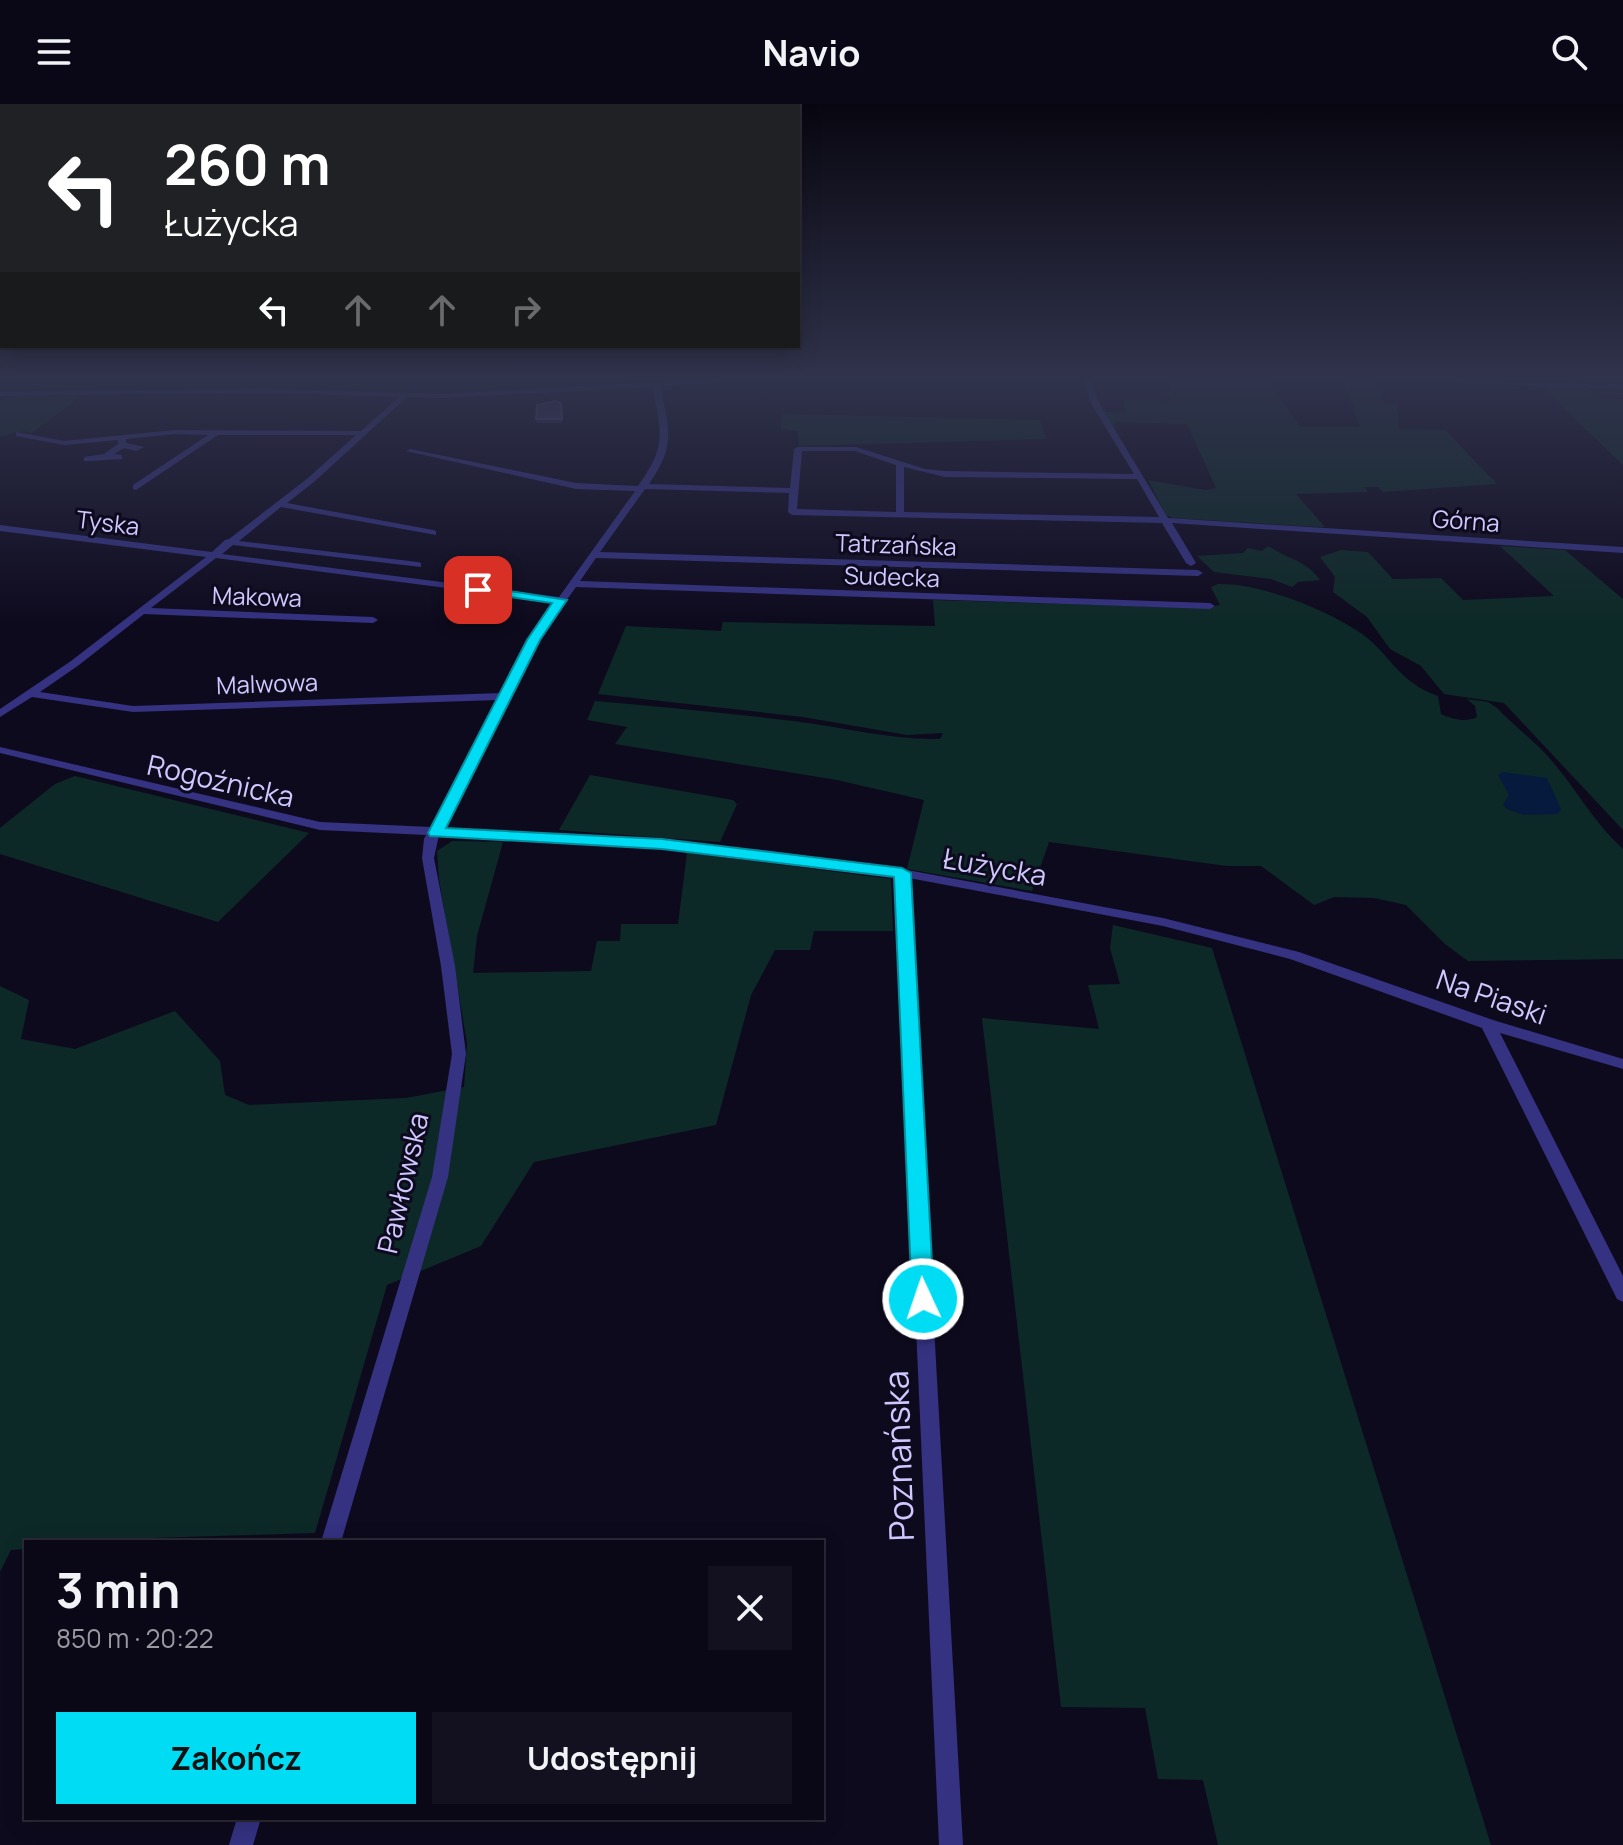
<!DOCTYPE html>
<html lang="pl">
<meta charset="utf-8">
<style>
:root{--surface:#0a0816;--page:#13111f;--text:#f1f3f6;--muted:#999aa1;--line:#2a2935;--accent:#00dcf3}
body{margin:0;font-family:Manrope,sans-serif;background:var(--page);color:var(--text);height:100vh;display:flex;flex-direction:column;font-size:30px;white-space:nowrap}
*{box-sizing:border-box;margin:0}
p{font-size:26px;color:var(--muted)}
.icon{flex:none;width:44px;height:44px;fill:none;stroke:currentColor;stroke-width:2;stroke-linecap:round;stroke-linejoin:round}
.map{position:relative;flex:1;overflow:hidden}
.drawer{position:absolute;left:24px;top:1436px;width:800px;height:280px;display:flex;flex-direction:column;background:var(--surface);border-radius:0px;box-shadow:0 4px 20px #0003,0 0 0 2px var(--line)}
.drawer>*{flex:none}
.hud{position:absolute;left:0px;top:0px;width:800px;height:244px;box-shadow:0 4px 20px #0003,0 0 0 2px var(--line);background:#202124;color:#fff;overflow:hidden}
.pin{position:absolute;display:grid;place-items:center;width:68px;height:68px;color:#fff;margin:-34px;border-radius:16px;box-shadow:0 4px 12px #0006}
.me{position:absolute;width:88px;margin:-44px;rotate:357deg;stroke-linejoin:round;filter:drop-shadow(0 0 6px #0008)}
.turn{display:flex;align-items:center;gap:28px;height:168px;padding:0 32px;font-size:36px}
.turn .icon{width:104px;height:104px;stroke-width:2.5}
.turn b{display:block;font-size:56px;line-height:68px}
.lanes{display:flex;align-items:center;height:76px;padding:0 32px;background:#0003;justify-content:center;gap:40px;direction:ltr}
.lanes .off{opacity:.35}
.round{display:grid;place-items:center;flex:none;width:84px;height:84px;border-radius:0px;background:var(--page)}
.overview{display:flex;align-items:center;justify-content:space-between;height:136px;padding:0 32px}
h1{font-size:48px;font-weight:700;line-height:60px}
.cta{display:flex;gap:16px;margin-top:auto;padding:16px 32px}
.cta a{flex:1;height:92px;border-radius:0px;background:var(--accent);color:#111;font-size:32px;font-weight:700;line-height:92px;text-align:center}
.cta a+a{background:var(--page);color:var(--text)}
header{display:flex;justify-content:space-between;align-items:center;height:104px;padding:0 32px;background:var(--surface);font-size:36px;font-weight:700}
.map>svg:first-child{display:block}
</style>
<header><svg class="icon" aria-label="menu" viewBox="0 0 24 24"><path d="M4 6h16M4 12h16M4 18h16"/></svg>Navio<svg class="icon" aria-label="search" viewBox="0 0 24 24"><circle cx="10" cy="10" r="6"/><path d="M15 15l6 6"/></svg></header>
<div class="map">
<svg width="1623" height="1741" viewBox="0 0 1623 1741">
<rect width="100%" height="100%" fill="#0e0a1e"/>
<!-- green -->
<g fill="#0d2927">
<polygon points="1168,275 1267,275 1300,323 1360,323 1343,275 1375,275 1384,299 1397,301 1399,325 1445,326 1497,380 1383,388 1378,383 1364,383 1368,388 1296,390 1325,423 1321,423 1173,414 1166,411 1148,376 1206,386 1216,384 1187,320 1114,318 1116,323 1113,323 1098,296 1106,308 1126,309 1123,296 1174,297 1166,290 1172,285"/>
<polygon points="1541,282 1588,284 1600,295 1623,295 1623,361"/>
<path d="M 81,292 L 29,331 L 30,328 C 18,325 9,331 0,333 L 0,297 L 6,293 Z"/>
<polygon points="782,310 1040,316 1046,335 799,342 798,327 781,325"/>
<path d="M 1268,442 C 1287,455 1306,456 1320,476 L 1298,478 L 1292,483 L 1271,475 L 1214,468 L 1197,452 L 1243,449 L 1248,444 L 1262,447 Z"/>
<polygon points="1500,442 1565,446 1623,495 1623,726 1504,599 1444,590 1421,562 1390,545 1367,513 1333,488 1335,473 1320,453 1341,446 1368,448 1393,475 1441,474 1463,496 1554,492"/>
<path d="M 1218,480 C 1261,479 1327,506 1362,530 C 1391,551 1398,578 1438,592 L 1441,610 C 1452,615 1466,619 1477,613 L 1475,602 L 1467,595 L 1488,598 L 1497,604 C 1514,622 1536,638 1552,657 C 1576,685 1595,720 1623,745 L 1623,855 L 1468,857 L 1445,840 L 1406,801 L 1374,794 L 1334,793 L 1314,801 L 1261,762 L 1227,762 L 1049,738 L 1032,787 L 907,765 L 924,696 L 837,676 L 615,640 L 627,623 L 587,616 L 595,597 C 661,603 727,609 793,617 C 843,623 890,636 940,635 L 943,629 L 907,631 L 803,613 L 598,590 L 626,522 L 721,527 L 723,518 L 935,522 L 933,496 L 1205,504 L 1220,501 L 1211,483 Z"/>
<polygon points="590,671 733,696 737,700 720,738 559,726"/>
<polygon points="75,672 309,729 218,818 0,750 0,724 55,680"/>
<polygon points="452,737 503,738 477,832 473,869 591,867 597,837 620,837 621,820 678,820 687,749 891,775 893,827 814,827 810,846 775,846 751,891 716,1021 534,1058 481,1142 387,1181 315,1429 26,1438 26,1445 11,1446 0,1468 0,882 29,896 21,935 75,945 175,907 220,957 225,991 249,1001 406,994 464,983 467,939 439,775 437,747"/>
<polygon points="1113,821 1212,844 1491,1741 1218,1741 1203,1676 1158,1675 1145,1604 1061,1603 982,914 1099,925 1088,881 1120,880 1110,844"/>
</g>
<!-- water -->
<polygon fill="#051a3c" points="1503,668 1547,674 1561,705 1558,710 1524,711 1507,705 1503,701 1509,691 1498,671"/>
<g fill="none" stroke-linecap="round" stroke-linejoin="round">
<!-- minor -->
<g fill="#343281" fill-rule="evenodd">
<path d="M 712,275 L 757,275 L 753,277 L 663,282 L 661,286 C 670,328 675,342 649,380 L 790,384 L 794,345 L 798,343 L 856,343 L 925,365 L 945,367 L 1134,370 L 1092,301 L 1082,275 L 1090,275 L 1100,301 L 1168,414 L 1623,443 L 1623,449 L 1172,419 L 1196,459 L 1191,462 L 1186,459 L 1162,419 L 792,411 L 788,408 L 789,389 L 645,385 L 600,448 L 1198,466 L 1203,469 L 1198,472 L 596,454 L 580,477 L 1210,499 L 1215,502 L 1210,505 L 576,483 L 538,536 L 456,703 L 443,724 L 599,731 L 763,746 L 902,765 L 1163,814 L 1299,848 L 1493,916 L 1623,955 L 1623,965 L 1500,929 L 1623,1172 L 1623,1198 L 1617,1195 L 1482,924 L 1290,855 L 1163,822 L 909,774 L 963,1741 L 939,1741 L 896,772 L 763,754 L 599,739 L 439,731 L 434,754 L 455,862 L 466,950 L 448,1073 L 341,1438 L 321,1438 L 432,1073 L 452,950 L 441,862 L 422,754 L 424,735 L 426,731 L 320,726 L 0,649 L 0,643 L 320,718 L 431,723 L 444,703 L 498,596 L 133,608 L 32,593 L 0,613 L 0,605 L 71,557 L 206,453 L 0,427 L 0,421 L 212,448 L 225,436 L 229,435 L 308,374 L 356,331 L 218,331 L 136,386 L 133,385 L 133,381 L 208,331 L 175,330 L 126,335 L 126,339 L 144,343 L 136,347 L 124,344 L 114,350 L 122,351 L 122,355 L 87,357 L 84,357 L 84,353 L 104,350 L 118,340 L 118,336 L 64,341 L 16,332 L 16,328 L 64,337 L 175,326 L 361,327 L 399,293 L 266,289 L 0,292 L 0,288 L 266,285 L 444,290 ZM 655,283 L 653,286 C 662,331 666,343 638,382 L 576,379 L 410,345 L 406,347 L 576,385 L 635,387 L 559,493 L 222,450 L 233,441 L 421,463 L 421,459 L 418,458 L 239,437 L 281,403 L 436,431 L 436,427 L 433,426 L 287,399 L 314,378 L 407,293 L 444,294 ZM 802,347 L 855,347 L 896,361 L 896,408 L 797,405 ZM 904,363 L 945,373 L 1137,375 L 1159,413 L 904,408 ZM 216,454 L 555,498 L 528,536 L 501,589 L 133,602 L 40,588 L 79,561 L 144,510 L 373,519 L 378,516 L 373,513 L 151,504 Z"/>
<polygon points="1397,275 1623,281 1623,285 1401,277"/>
<polygon points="237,1714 261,1714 253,1741 229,1741"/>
</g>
</g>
<!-- wall -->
<polygon fill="#2a224e" points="561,299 562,319 537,319 536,315"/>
<!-- building -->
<polygon fill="#3c3361" stroke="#534b7a" stroke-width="2" points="555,297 561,299 562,315 536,315 537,301"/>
<!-- sky -->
<linearGradient id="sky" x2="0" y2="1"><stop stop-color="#080610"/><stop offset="0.53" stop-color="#30334c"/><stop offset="1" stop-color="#30334c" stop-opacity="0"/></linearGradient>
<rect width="1623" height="519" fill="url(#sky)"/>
<!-- route -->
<polygon fill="#00dcf3" stroke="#008f9e" stroke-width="2" points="478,482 567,496 540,536 446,724 662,735 902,764 911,769 934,1195 931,1202 923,1205 915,1202 912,1195 894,773 662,745 430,732 428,729 527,536 552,499 474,488 472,486"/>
<g text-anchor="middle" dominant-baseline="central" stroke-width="6" stroke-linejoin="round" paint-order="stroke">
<!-- far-street labels -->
<g font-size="24" fill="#cec8ff" stroke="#0e0a1e">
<text transform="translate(1466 416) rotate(4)">Górna</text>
<text transform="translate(108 418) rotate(7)">Tyska</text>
<text transform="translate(896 440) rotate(2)">Tatrzańska</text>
<text transform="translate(892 472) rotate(2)">Sudecka</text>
<text transform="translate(257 492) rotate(2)">Makowa</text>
<text transform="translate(267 579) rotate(-2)">Malwowa</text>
</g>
<!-- street labels -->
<g font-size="28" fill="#cec8ff" stroke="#0e0a1e">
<text transform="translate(221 676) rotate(13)">Rogoźnicka</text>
<text transform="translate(995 762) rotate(10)">Łużycka</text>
<text transform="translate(1492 892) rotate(19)">Na Piaski</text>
<text transform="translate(402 1079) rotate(-77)">Pawłowska</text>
</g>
<!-- near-street labels -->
<g font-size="34" fill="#cec8ff" stroke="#0e0a1e">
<text transform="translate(898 1352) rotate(-92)">Poznańska</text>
</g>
</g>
</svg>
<div class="pin" style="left:478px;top:486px;background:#d93025"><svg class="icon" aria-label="arrive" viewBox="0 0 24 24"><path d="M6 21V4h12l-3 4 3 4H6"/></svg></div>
<svg class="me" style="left:923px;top:1195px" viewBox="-20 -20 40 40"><circle r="17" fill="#00dcf3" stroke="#fff" stroke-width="3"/><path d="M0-11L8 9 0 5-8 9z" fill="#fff"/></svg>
<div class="hud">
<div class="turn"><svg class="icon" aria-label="left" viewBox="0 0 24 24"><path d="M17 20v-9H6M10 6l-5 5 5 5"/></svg><div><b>260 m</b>Łużycka</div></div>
<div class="lanes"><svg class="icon" aria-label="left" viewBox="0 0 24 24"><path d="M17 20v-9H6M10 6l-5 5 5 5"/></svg><svg class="icon off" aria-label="ahead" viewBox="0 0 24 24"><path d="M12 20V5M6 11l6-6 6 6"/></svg><svg class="icon off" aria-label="ahead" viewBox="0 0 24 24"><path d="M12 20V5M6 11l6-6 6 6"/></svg><svg class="icon off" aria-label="right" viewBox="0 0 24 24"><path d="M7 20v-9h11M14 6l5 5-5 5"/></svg></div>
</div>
<section class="drawer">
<div class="overview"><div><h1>3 min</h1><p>850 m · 20:22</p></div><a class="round"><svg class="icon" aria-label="close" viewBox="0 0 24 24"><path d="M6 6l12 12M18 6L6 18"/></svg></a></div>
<div class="cta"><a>Zakończ</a><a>Udostępnij</a></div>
</section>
</div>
